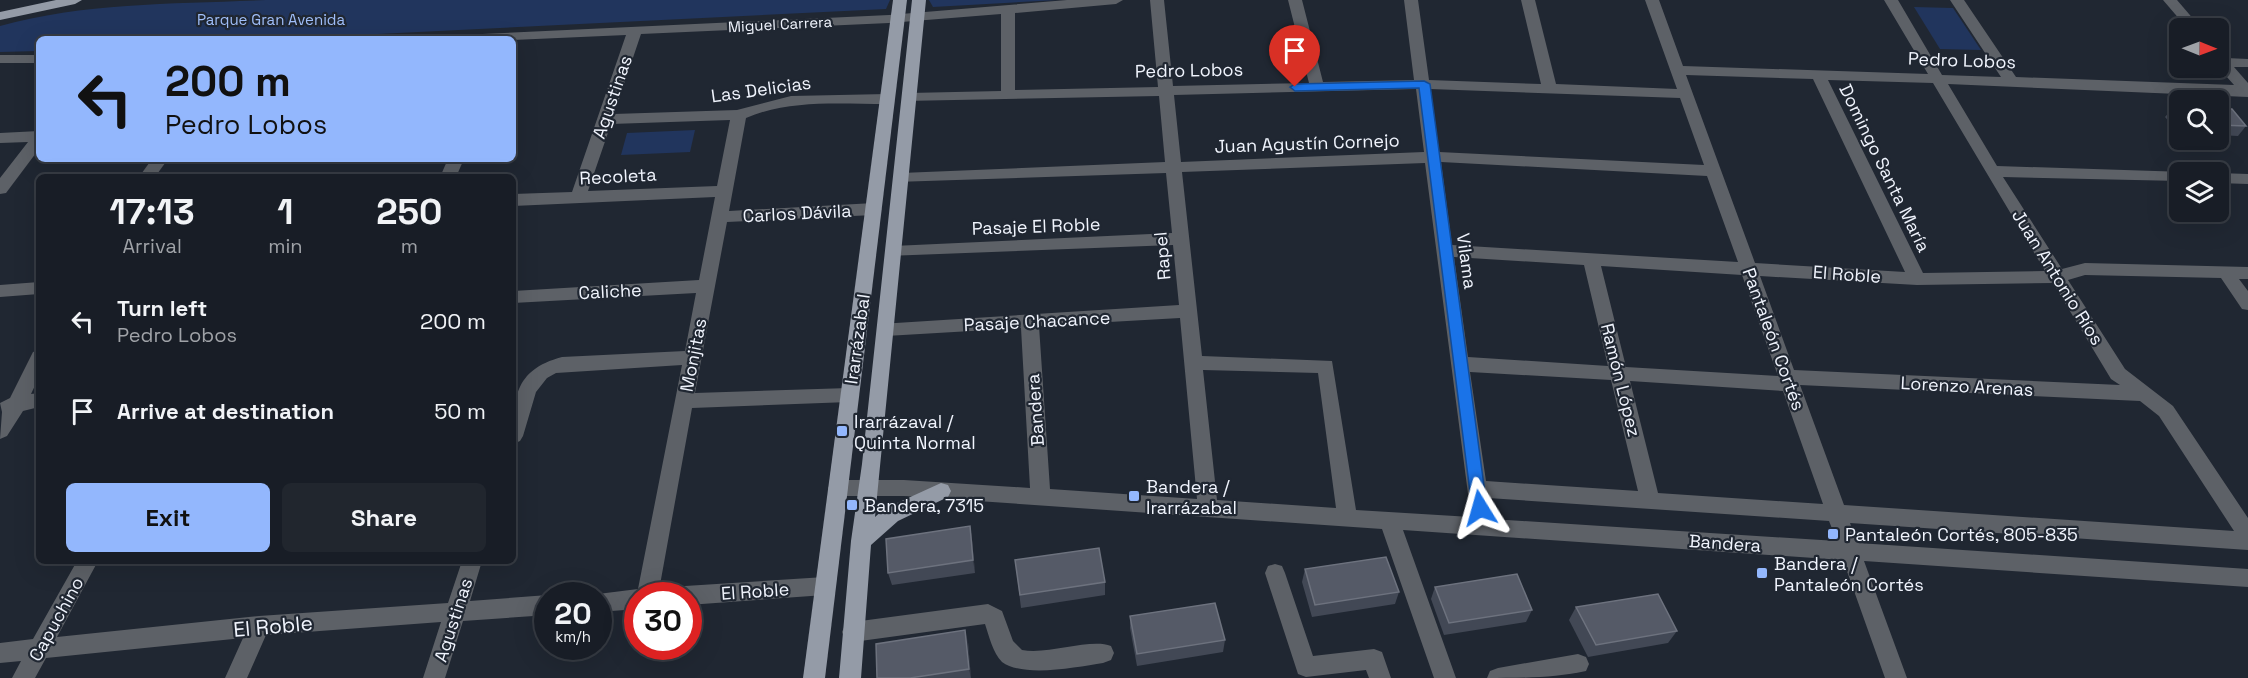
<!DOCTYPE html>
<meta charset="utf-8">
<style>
:root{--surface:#181d26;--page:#21262e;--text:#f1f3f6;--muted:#9fa2a7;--line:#363b43;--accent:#93b7fd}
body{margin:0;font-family:"Space Grotesk",sans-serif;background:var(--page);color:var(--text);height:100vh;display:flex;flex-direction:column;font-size:22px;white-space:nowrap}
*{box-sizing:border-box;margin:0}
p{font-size:20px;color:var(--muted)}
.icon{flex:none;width:33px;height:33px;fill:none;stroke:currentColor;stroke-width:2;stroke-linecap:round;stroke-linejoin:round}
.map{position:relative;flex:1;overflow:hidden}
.drawer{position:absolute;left:36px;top:174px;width:480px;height:390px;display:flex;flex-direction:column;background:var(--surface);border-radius:9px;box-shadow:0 6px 24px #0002,0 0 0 2px var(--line)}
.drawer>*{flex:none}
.guide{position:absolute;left:36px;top:36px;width:480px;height:126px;border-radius:9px;box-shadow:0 6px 24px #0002,0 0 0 2px var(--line);background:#93b7fd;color:#111;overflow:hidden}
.needle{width:39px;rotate:91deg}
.tools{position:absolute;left:2169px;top:18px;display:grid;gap:12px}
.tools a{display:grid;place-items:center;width:60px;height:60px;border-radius:9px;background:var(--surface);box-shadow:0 6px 24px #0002,0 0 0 2px var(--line);font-size:30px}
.speed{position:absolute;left:534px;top:582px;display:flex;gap:12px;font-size:30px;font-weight:700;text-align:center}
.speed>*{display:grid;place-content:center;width:78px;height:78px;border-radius:50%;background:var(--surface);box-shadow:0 6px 24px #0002,0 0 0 2px var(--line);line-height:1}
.speed small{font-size:15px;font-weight:400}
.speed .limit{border:9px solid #d22;background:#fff;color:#111}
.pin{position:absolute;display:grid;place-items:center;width:51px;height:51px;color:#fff;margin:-62px -26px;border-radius:50% 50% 50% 0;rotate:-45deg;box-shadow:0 0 6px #0007}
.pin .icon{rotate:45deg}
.me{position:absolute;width:66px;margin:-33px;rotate:352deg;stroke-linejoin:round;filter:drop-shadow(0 0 4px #0008)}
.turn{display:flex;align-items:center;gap:21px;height:126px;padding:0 30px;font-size:27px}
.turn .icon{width:78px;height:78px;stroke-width:2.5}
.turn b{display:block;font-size:42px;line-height:51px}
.eta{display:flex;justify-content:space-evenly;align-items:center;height:102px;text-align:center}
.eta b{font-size:36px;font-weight:700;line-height:42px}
.button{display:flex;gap:12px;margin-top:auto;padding:12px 30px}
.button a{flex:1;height:69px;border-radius:9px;background:var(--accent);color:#111;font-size:24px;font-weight:700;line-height:69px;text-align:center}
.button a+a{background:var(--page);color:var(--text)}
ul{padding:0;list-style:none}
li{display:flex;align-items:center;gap:18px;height:90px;padding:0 30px}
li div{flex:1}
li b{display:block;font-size:22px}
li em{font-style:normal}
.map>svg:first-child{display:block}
</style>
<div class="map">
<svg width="2248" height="678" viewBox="0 0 2248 678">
<rect width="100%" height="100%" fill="#202732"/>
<!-- green -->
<g fill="#21355d">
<path d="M 266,0 L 890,0 L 886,9 L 276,39 L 39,39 L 39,51 L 0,52 L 0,26 C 86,2 177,4 266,0 Z"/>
<polygon points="929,0 1057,0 933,7"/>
<polygon points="1914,7 1953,8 1981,50 1940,49"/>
<polygon points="695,130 690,152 621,155 627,133"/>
</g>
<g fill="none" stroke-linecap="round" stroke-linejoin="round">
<!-- minor -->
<g fill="#5d6167" fill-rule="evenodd">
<path d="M 1067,0 L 1123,0 L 1116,4 L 1015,13 L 1015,90 L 1158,87 L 1150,0 L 1164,0 L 1173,86 L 1309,83 L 1288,0 L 1302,0 L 1323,82 L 1414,80 L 1404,0 L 1418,0 L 1429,80 L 1541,84 L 1521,0 L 1535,0 L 1556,84 L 1677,89 L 1645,0 L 1659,0 L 1683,66 L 1928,74 L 1884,0 L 1898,0 L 1942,75 L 2001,77 L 1950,0 L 1964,0 L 2016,77 L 2234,85 L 2218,67 L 2218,53 L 2226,58 L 2248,59 L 2248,67 L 2234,67 L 2248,83 L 2248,97 L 1948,84 L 1997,166 L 2186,172 L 2180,172 L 2180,181 L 2003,177 L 2062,269 L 2085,263 L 2248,267 L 2248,279 L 2239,279 L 2248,291 L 2248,310 L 2242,309 L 2221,278 L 2085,275 L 2068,280 L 2125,369 L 2173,406 L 2248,518 L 2248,550 L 1850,523 L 1858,543 L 2248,569 L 2248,587 L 1864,561 L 1907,678 L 1885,678 L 1843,560 L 1403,530 L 1456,678 L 1434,678 L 1382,529 L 904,496 L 838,496 L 831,494 L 828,488 L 831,482 L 838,480 L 904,480 L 1030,488 L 1021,328 L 886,336 L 880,334 L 877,329 L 880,324 L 1179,305 L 1173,245 L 887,256 L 885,252 L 893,246 L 1172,233 L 1166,173 L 895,182 L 893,178 L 901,173 L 1165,162 L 1159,96 L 904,101 L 902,98 L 909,93 L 1001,91 L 1001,14 L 889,23 L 641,34 L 614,114 L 737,110 L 791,96 L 887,94 L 894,99 L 887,104 C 840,104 790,99 746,118 L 729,211 L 874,203 L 882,209 L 874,215 L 727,222 L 695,393 L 849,388 L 856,390 L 858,395 L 856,400 L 849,402 L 692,408 L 658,596 L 638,596 L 638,609 L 598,612 L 598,596 L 590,595 L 638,589 L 682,365 L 556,373 L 547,378 L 536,392 L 523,436 L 520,441 L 513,444 C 513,400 513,370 562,357 L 685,351 L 696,293 L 513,303 L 513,291 L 699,280 L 715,197 L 513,206 L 513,194 L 572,192 L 626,35 L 513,40 L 436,39 L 438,36 L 889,15 ZM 1686,75 L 1813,79 L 1905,272 L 1755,263 ZM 1828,80 L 1933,83 L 2045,271 L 1923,273 ZM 1416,89 L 1424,152 L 1181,162 L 1174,95 ZM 1430,89 L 1680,98 L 1704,165 L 1439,152 ZM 730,120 L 717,186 L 588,191 L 611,124 ZM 1441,162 L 1707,176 L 1738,262 L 1452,245 ZM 1425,163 L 1471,517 L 1356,510 L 1332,361 L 1202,356 L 1182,172 ZM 1454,257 L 1584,265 L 1608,366 L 1468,357 ZM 1601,266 L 1742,275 L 1778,376 L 1626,367 ZM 1760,276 L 1917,285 L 2053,283 L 2111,379 L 2120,385 L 1794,370 ZM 1180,318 L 1197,499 L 1050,489 L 1039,326 ZM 1203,370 L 1318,373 L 1336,508 L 1217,500 ZM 1470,372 L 1611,380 L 1638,491 L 1486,481 ZM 1630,381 L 1783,391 L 1823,504 L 1658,493 ZM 1800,385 L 2140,401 L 2159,416 L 2234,531 L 1844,505 ZM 1488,498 L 1829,521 L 1837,541 L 1491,519 Z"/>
<polygon points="2163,0 2177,0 2201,28 2187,28"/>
<rect x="0" y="55" width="39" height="8"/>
<polygon points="39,131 39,149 6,193 0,194 0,178 28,142 0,143 0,133"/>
<polygon points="152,159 168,159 155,177 139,177"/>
<polygon points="448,159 464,159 456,177 440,177"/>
<polygon points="2218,173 2248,174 2248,184 2218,183"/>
<polygon points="39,282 39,294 0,297 0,285"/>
<polygon points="39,350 39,377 31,394 39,393 39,407 23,411 7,436 0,439 2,412 0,403 10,398 33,352"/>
<polygon points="77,561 98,561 57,637 259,616 448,603 462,561 482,561 470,601 548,595 548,615 463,621 445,678 423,678 441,622 266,635 247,678 225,678 243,638 46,658 35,678 12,678 21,661 0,663 0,643 33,639"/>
<polygon points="1275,564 1282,566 1285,573 1313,656 1374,649 1382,652 1391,678 1369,678 1366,670 1306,677 1298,674 1265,573 1268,566"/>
<polygon points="825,577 832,579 836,586 832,593 825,595 688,605 688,596 675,596 677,589 685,586"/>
<path d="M 988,604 L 1002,611 L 1013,641 L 1022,650 C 1049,655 1090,638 1111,646 L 1114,653 L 1111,660 L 1103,663 C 1077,667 1024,678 1002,662 C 993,653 989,636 985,624 L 853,642 L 845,639 L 842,632 L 845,625 L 853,622 Z"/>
<path d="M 1578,654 L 1586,657 L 1589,664 L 1586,671 C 1555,678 1519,678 1487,678 L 1490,671 L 1498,668 Z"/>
</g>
<!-- major -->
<g fill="#949ba7" fill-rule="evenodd">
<polygon points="56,0 82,0 75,4 0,20 0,12"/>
<polygon points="893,0 907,0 825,678 803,678"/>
<polygon points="912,0 926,0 875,517 884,509 941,483 948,485 951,491 948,497 898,521 871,545 861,678 839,678 851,541 862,464"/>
</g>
</g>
<!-- wall -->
<g fill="#424855">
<polygon points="2173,108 2180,108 2180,134 2165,117"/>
<polygon points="2218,109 2246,126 2238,136 2218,135"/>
<polygon points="970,526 972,539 975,573 892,585 888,573"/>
<polygon points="1015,560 1105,582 1105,595 1021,608"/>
<polygon points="1305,569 1399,592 1395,604 1312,617 1302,582"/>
<polygon points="1435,587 1532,610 1526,622 1444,635 1431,599"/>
<polygon points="1576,607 1677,631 1668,643 1588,657 1569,620"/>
<polygon points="1130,616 1225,640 1223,652 1137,666 1130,628"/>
<polygon points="968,642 971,678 877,678"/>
</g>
<!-- shaded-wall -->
<g fill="#2d333f">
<polygon points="970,526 972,539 975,573 973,560"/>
<polygon points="965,630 968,642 971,678 969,669"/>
</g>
<!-- building -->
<g fill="#555a67" stroke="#6d727e" stroke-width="1.5">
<polygon points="2173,108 2180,108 2180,115"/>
<polygon points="2218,109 2232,109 2246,126 2218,125"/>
<polygon points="970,526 973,560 888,573 886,539"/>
<polygon points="1099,548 1105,582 1020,595 1015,560"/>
<polygon points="1386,557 1399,592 1315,605 1305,569"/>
<polygon points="1517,574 1532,610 1449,623 1435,587"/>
<polygon points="1658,594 1677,631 1596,645 1576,607"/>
<polygon points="1215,603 1225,640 1137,654 1130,616"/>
<polygon points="965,630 969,669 910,678 877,678 876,644"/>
</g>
<!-- route -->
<polygon fill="#1a73e8" stroke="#114b97" stroke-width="1.5" points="1424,81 1430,84 1487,508 1480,515 1472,508 1419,88 1295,91 1290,87 1295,84"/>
<!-- markers -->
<g fill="#93b7fd" stroke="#202732" stroke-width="2">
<rect x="836" y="425" width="12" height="12" rx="3"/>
<rect x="1128" y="490" width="12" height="12" rx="3"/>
<rect x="846" y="499" width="12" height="12" rx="3"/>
<rect x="1827" y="528" width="12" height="12" rx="3"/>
<rect x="1756" y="567" width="12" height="12" rx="3"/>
</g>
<g text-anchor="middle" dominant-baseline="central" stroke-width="4.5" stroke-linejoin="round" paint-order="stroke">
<!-- far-park labels -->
<g font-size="15" fill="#a0bffa" stroke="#202732">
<text x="271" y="19">Parque Gran Avenida</text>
</g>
<!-- far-street labels -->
<g font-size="15" fill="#f0f4fd" stroke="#202732">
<text transform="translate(780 24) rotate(-3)">Miguel Carrera</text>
</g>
<!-- street labels -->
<g font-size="18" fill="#f0f4fd" stroke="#202732">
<text transform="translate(1962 60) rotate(2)">Pedro Lobos</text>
<text transform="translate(1189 70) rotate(-1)">Pedro Lobos</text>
<text transform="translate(761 89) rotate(-8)">Las Delicias</text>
<text transform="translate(612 97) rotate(-71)">Agustinas</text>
<text transform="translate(1307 143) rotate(-2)">Juan Agustín Cornejo</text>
<text transform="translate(1885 168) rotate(64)">Domingo Santa María</text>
<text transform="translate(618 176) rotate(-3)">Recoleta</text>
<text transform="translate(797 213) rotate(-3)">Carlos Dávila</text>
<text transform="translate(1036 226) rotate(-2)">Pasaje El Roble</text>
<text transform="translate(1162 256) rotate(-95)">Rapel</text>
<text transform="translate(1467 261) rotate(82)">Vilama</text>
<text transform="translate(1847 274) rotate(4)">El Roble</text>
<text transform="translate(2058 277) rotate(58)">Juan Antonio Ríos</text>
<text transform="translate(610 291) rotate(-3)">Caliche</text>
<text transform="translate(1037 321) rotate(-3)">Pasaje Chacance</text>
<text transform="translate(857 339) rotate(-82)">Irarrázabal</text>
<text transform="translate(1774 339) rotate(70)">Pantaleón Cortés</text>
<text transform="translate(693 355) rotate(-79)">Monjitas</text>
<text transform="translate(1621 380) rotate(76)">Ramón López</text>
<text transform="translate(1967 386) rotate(3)">Lorenzo Arenas</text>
<text transform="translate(1035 410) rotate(-94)">Bandera</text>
<text transform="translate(1725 543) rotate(4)">Bandera</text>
<text transform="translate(755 591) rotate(-4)">El Roble</text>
<text transform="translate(56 619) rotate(-61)">Capuchino</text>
<text transform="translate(453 620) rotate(-72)">Agustinas</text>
</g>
<!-- poi labels -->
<g font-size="18" fill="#f0f4fd" stroke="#202732" text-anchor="start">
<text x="854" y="421">Irarrázaval /<tspan x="854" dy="21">Quinta Normal</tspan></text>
<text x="1146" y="486">Bandera /<tspan x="1146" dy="21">Irarrázabal</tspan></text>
<text x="864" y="505">Bandera, 7315</text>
<text x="1845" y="534">Pantaleón Cortés, 805-835</text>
<text x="1774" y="563">Bandera /<tspan x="1774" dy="21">Pantaleón Cortés</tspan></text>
</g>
<!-- near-street labels -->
<g font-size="21" fill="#f0f4fd" stroke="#202732">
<text transform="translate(273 626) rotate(-5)">El Roble</text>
</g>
</g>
</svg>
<div class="tools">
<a><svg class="needle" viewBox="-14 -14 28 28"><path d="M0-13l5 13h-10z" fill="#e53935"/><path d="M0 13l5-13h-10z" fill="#9fa2a7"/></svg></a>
<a><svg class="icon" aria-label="search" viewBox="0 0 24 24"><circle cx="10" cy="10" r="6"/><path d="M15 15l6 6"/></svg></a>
<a><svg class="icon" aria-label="layers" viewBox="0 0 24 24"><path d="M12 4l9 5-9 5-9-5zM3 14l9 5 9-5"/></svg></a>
</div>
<div class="speed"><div>20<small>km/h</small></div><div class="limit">30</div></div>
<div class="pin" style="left:1295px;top:87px;background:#d93025"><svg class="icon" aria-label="arrive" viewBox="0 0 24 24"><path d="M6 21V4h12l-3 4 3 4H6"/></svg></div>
<svg class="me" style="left:1480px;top:508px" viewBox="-20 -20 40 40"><path d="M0-17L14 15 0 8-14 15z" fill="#1a73e8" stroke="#fff" stroke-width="4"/></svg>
<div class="guide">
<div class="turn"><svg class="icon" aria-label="left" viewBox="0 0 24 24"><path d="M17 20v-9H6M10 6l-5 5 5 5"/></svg><div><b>200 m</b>Pedro Lobos</div></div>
</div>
<section class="drawer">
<div class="eta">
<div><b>17:13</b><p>Arrival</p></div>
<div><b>1</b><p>min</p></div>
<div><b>250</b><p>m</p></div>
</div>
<ul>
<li><svg class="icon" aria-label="left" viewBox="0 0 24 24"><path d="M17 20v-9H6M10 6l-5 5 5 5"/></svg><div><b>Turn left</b><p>Pedro Lobos</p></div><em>200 m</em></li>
<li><svg class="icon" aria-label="arrive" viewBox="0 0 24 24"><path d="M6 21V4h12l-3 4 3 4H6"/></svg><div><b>Arrive at destination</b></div><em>50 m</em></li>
</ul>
<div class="button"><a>Exit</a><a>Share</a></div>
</section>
</div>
